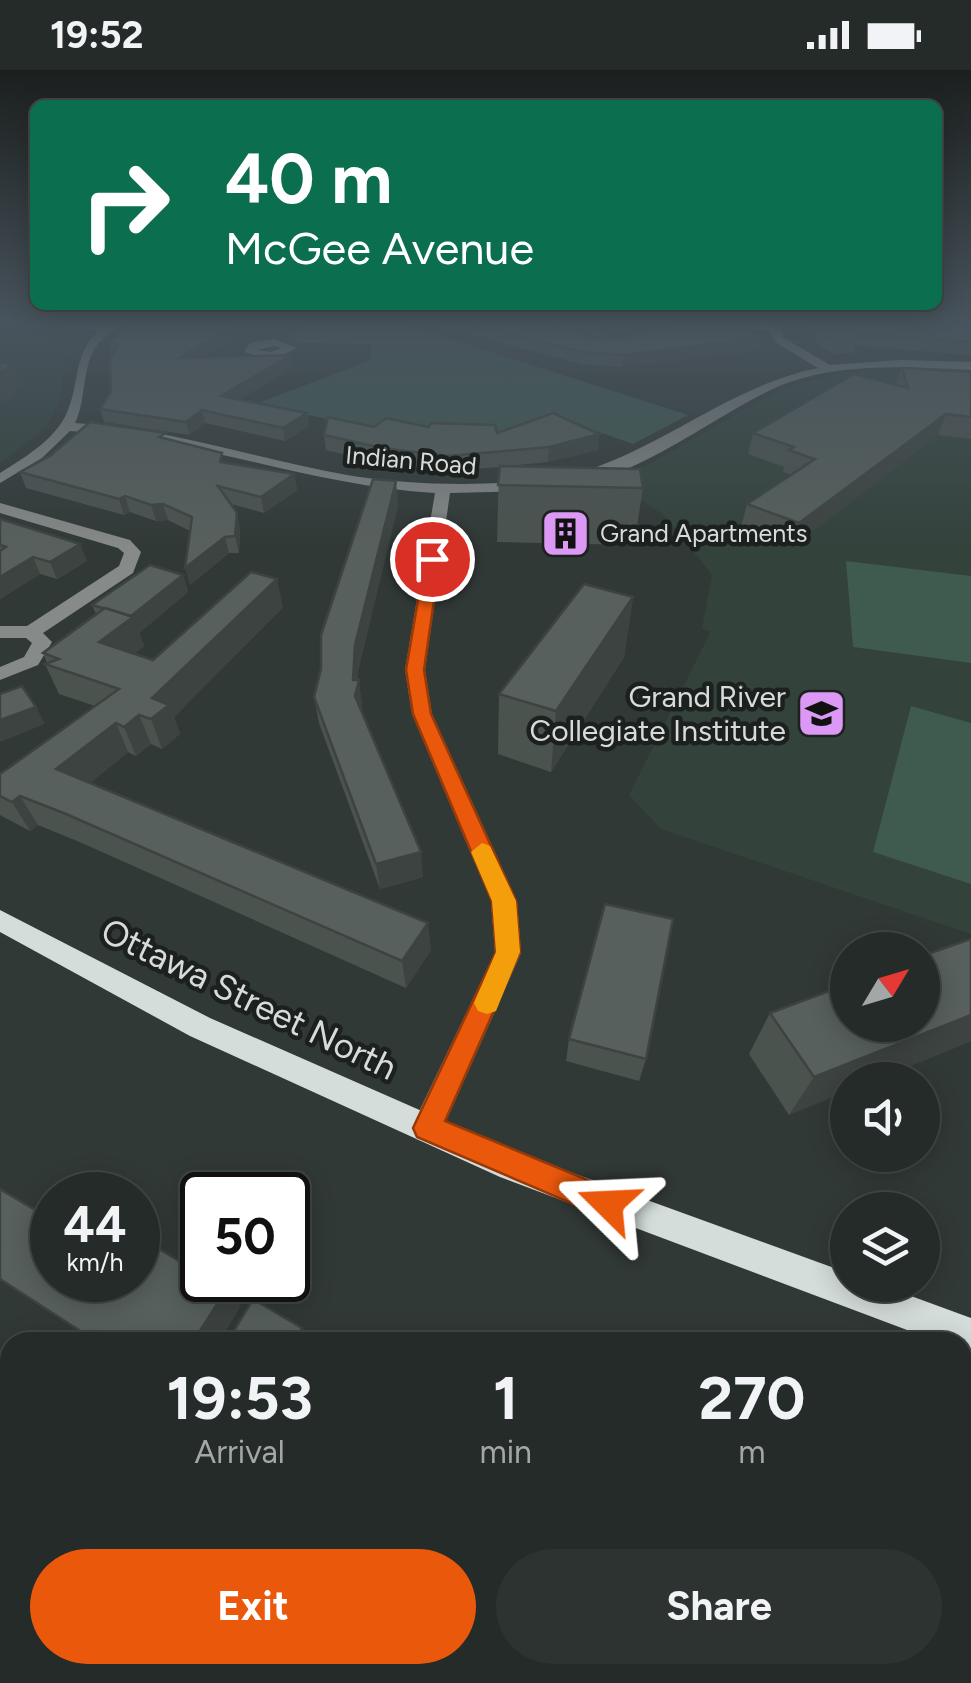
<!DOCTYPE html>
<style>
:root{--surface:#252b28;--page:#2d3330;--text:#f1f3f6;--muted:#a3a7a8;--line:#424745;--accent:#ea580c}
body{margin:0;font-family:Figtree,sans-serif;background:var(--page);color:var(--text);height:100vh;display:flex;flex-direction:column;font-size:38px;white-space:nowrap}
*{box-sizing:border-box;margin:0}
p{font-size:32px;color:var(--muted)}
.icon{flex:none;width:55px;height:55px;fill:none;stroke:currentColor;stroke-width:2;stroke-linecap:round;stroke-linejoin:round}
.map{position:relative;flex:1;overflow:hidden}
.details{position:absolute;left:0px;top:1262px;width:972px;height:352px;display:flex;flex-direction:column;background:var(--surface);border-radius:30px 30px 0 0;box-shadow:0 5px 25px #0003,0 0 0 2px var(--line)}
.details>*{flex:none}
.guide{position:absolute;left:30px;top:30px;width:912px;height:210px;border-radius:15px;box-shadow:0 5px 25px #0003,0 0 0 2px var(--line);background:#0b6e4f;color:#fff;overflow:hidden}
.needle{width:65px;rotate:52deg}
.fabs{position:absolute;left:830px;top:862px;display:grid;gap:20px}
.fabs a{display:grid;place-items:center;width:110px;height:110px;border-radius:50%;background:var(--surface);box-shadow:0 5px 25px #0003,0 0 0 2px var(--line);font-size:50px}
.speed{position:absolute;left:30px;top:1102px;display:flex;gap:20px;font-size:50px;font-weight:700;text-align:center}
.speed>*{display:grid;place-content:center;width:130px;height:130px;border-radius:50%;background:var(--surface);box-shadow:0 5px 25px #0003,0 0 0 2px var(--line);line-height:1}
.speed small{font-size:25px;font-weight:400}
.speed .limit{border:5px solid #111;border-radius:15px;background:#fff;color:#111}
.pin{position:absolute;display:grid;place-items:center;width:85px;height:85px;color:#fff;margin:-42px;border:5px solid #fff;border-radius:50%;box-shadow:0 2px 10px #0007}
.me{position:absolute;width:110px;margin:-55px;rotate:291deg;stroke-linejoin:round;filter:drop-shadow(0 0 8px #0008)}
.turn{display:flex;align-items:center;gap:35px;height:210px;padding:0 30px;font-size:45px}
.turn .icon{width:130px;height:130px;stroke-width:2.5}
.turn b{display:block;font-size:70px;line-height:85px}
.eta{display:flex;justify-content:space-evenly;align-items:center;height:170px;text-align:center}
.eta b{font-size:60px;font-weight:700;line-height:70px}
.action{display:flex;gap:20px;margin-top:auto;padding:20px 30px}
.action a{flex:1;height:115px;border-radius:60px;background:var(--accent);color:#fff;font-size:40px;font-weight:700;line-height:115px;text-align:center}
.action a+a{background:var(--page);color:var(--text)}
.status{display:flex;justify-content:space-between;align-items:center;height:70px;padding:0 50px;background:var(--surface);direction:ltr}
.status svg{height:28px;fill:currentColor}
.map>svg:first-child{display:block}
</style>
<div class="status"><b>19:52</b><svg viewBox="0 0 49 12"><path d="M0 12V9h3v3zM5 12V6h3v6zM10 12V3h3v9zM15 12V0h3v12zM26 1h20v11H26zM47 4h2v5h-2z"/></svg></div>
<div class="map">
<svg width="971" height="1613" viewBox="0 0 971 1613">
<rect width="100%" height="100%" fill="#313936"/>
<!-- built -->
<g fill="#33423b">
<polygon points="0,253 86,264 65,287 59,333 46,357 0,394"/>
<polygon points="921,297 971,302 971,864 661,759 629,725 711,561 702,559 712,505 665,446 612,409 640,399 787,316 848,302"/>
</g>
<!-- green -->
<g fill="#3f5a4f">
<polygon points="306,253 400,253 688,345 633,374 568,351 517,367 388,362 256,334 371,290 371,274 300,273 288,269"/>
<polygon points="846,491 971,506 971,593 853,577"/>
<polygon points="911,636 971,653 971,814 873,782"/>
</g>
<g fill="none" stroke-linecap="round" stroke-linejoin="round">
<!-- minor -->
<g fill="#868a88" fill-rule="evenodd">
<path d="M 47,253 L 124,253 C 116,260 105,265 98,274 C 81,295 87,329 75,353 C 169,358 256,389 347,405 C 409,415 470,416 532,411 L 540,416 L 532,421 L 450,423 L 425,600 L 432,644 L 517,831 L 521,883 L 438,1069 L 427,1073 L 416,1069 L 411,1058 L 495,883 L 491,831 L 412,644 L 405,600 L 435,423 C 310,416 194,367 70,361 L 42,388 L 0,413 L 0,403 C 25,387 57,369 68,340 C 80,310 73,286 98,261 Z"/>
<path d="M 703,253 L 777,253 L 784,268 L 830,295 L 899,290 L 971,292 L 971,300 C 910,297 846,292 787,313 C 729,334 629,417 571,411 L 571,405 C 662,380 728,316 818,298 L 775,272 L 769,260 L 705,259 L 699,256 Z"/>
<path d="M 275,269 L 297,278 L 272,290 L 244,282 L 250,273 ZM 274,276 L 281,278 L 271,282 L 257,280 Z"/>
<polygon points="0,433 130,470 141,482 133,503 43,563 52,572 38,595 0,610 0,597 24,587 32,573 26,568 0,568 0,556 27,556 119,496 124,483 118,478 0,443"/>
<polygon points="0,1355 10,1359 10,1402 0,1398"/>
<polygon points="191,1605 237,1605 233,1613 187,1613"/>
<polygon points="292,1605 346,1605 350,1613 296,1613"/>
</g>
<!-- major -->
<polygon fill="#d4ddd9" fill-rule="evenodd" points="0,840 210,948 515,1082 848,1203 848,1215 881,1215 971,1248 971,1284 962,1281 962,1272 939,1272 500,1107 190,966 0,862"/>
</g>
<!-- wall -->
<g fill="#4b534f">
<polygon points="131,253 258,253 203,287 291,285 293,298 239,329 307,343 309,356 285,371 205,353 189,365 104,352 100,339 111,322 112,286 108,274"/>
<polygon points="425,253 544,253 605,271 761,268 759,280 621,297 582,294"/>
<polygon points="549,253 684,253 605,269"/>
<polygon points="804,253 971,253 971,285 856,276 854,282 835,284 824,279 804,257"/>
<polygon points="902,298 971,302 971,369 938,365 792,477 741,457 747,434 791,405 783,402 784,397 748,384 753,363 896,315"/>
<polygon points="374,357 429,357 497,363 598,380 548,392 508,396 643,418 634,475 497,472 499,397 449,401 383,394 326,380 324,365"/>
<polygon points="168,370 224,393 294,404 297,420 264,443 231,434 240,459 239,483 229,483 190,515 190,461 168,450 156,451 130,442 124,445 26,418 20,402 50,386"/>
<polygon points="398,435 358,601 358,610 362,636 361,641 423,807 380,819 319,653 314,627"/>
<polygon points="0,449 87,491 57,509 40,504 0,529"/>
<polygon points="183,505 188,522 139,563 144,576 134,584 153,590 283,537 174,647 180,664 162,679 151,674 136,686 128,682 90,713 431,880 406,918 82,773 38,755 30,761 0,745 0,704 95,636 59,624 45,594 47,593 43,583 96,544 92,535"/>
<polygon points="633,527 624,587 551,702 498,684 499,624"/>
<polygon points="971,869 971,971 876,1010 848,1010 789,1045 749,984 770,943"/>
<polygon points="569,969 646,989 639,1011 566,991"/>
<polygon points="971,1590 971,1613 941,1613 952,1605 962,1605 962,1597"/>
<polygon points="843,1605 884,1605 881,1613 852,1613"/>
</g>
<!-- shaded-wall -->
<g fill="#3d4340">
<polygon points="237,253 258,253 182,300 179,288"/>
<polygon points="628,253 684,253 605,269 606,257"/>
<polygon points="761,268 759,280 621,297 623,285"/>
<polygon points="291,285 293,298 224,339 221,326"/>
<polygon points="13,295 21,316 13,322 15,325 0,335 0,303"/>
<polygon points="202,340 205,353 189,365 186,352"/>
<polygon points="307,343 309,356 285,371 283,358"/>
<polygon points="946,344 938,365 792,477 799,453"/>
<polygon points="599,364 598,380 548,392 549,377"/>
<polygon points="294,404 297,420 264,443 261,427"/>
<polygon points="396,411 398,435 358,601 358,614 359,610 362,636 359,652 353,610 355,575"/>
<polygon points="125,426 130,442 124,445 119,429"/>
<polygon points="163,434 168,450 156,451 151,435"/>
<polygon points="237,443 240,459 239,483 235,466"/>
<polygon points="225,467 229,483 190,515 185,498"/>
<polygon points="80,474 87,491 57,509 50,492"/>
<polygon points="33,487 40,504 0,529 0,507"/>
<polygon points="183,505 188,522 139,563 144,576 111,601 99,572"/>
<polygon points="277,509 283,537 174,647 180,664 162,679 151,649 152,628"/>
<polygon points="633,527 624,587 551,702 556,641"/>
<polygon points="36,637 45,654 0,672 0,650"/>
<polygon points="139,645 151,674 136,686 124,657"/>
<polygon points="116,653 128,682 71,729 56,699"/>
<polygon points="20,726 38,755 30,761 12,732"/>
<polygon points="421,782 423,807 380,819 376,794"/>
<polygon points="428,853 431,880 406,918 402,891"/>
<polygon points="971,945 971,971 876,1010 848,1010 848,1021 789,1045 814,1007"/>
<polygon points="226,1220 241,1236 219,1272 193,1272"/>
<polygon points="302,1258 313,1272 294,1272"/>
<polygon points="91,1261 110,1272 100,1272 88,1266"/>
<polygon points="0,1556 10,1564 10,1584 0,1576"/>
<polygon points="36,1605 61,1605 71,1613 46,1613"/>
</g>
<!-- building -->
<g fill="#57605c" stroke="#3d4340" stroke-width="2.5">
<polygon points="131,253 237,253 179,288 291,285 221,326 307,343 283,358 202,340 186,352 100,339 111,322 110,291 118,274 108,274"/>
<polygon points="465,253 544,253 605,271 689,253 734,253 761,268 623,285 583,282"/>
<polygon points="591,253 628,253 606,257"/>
<polygon points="814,253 971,253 971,272 859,264 858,270 838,271 827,267"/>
<polygon points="0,292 13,295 0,303"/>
<polygon points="902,298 971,302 971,347 946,344 799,453 747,434 815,389 789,380 794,377 753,363 854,304 908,318"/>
<polygon points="553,343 599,364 549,377 448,386 382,378 324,365 328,347 374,357 386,348 429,357 431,353 495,355 497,363"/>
<polygon points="90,352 166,363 159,367 222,383 220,392 294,404 261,427 218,416 237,443 235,466 225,467 185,498 192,447 163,434 151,435 125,426 119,429 20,402 50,386"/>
<polygon points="500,396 640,399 643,418 498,415"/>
<polygon points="373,409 396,411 355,575 353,610 359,610 355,626 421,782 376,794 314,627 321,599 321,565"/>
<polygon points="0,449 80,474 50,492 33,487 0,507 0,481 6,477 0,475"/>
<polygon points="150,495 183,505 131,546 92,535"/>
<polygon points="251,502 277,509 152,628 169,635 151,649 139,645 124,657 116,653 56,699 428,853 402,891 66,744 20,726 12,732 0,726 0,704 119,619 45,594 59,589 43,583 105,538 133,547 99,572 153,590"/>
<polygon points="584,514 633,527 556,641 499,624"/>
<polygon points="22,616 36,637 0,650 0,624"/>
<polygon points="605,834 673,849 646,989 569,969"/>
<polygon points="971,869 971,945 814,1007 770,943 848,914 848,955 922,955 922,886"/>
<polygon points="0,1119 52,1150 52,1210 138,1210 138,1166 202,1205 202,1210 210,1210 226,1220 193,1272 109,1272 91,1261 88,1266 0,1209"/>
<polygon points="253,1229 302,1258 294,1272 227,1272"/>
<polygon points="0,1576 10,1584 10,1605 36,1605 46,1613 0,1613"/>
<polygon points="854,1605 884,1605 881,1613 863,1613"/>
</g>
<!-- sky -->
<linearGradient id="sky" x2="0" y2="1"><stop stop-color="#1b1f1e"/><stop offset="0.53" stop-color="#48545d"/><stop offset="1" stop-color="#48545d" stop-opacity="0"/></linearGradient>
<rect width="971" height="479" fill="url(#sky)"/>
<!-- route -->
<polygon fill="#ea580c" stroke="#983908" stroke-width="2.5" points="432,485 440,489 424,600 431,644 516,831 520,882 445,1051 619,1123 623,1134 619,1144 608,1149 417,1067 413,1058 496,882 492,831 413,644 406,600 425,489"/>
<!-- slow -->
<polygon fill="#f59e0b" points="482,773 490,776 516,831 520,882 496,941 487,944 478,941 474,933 496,882 492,831 471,782"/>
<!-- icons -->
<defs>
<symbol id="building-square" viewBox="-11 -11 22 22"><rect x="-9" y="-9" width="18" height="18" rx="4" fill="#db99f5" stroke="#1c201e"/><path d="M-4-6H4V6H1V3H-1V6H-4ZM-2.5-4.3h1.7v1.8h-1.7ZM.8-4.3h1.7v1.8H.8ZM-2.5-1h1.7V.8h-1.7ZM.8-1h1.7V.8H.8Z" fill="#111"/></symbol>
<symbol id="school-square" viewBox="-11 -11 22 22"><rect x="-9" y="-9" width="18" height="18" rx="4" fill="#db99f5" stroke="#1c201e"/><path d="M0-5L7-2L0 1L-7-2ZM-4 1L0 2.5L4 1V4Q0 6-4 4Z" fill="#111"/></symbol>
</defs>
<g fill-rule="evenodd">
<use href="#building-square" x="538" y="436" width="55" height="55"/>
<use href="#school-square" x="794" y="616" width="55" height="55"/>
</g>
<g text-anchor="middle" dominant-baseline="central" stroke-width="9" stroke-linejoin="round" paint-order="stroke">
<!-- far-street labels -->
<g font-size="25" fill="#d7dcda" stroke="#1c201e">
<text transform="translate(411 390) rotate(5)">Indian Road</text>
</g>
<!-- far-poi labels -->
<g font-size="25" fill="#d7dcda" stroke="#1c201e" text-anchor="start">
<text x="600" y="463">Grand Apartments</text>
</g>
<!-- poi labels -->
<g font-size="30" fill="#d7dcda" stroke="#1c201e" text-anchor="end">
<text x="786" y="626">Grand River<tspan x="786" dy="34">Collegiate Institute</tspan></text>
</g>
<!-- near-street labels -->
<g font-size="35" fill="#d7dcda" stroke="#1c201e">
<text transform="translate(249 929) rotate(26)">Ottawa Street North</text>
</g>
</g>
</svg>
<div class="fabs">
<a><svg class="needle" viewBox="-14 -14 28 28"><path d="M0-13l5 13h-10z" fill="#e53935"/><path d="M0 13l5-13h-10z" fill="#a3a7a8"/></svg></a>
<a><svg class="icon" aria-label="sound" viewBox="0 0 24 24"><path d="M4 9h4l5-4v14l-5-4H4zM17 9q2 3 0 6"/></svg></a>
<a><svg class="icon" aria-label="layers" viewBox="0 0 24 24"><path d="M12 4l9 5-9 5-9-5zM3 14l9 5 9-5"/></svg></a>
</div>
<div class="speed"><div>44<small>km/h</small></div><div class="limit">50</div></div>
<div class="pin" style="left:432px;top:489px;background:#d93025"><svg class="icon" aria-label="arrive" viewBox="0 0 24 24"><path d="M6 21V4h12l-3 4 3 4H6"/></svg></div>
<svg class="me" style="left:608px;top:1134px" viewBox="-20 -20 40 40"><path d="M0-17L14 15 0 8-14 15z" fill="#ea580c" stroke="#fff" stroke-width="4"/></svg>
<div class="guide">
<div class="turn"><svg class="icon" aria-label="right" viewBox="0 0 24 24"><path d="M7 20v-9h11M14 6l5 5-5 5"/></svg><div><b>40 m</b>McGee Avenue</div></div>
</div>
<section class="details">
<div class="eta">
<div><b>19:53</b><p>Arrival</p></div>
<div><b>1</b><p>min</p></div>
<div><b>270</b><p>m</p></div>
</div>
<div class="action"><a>Exit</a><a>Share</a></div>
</section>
</div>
